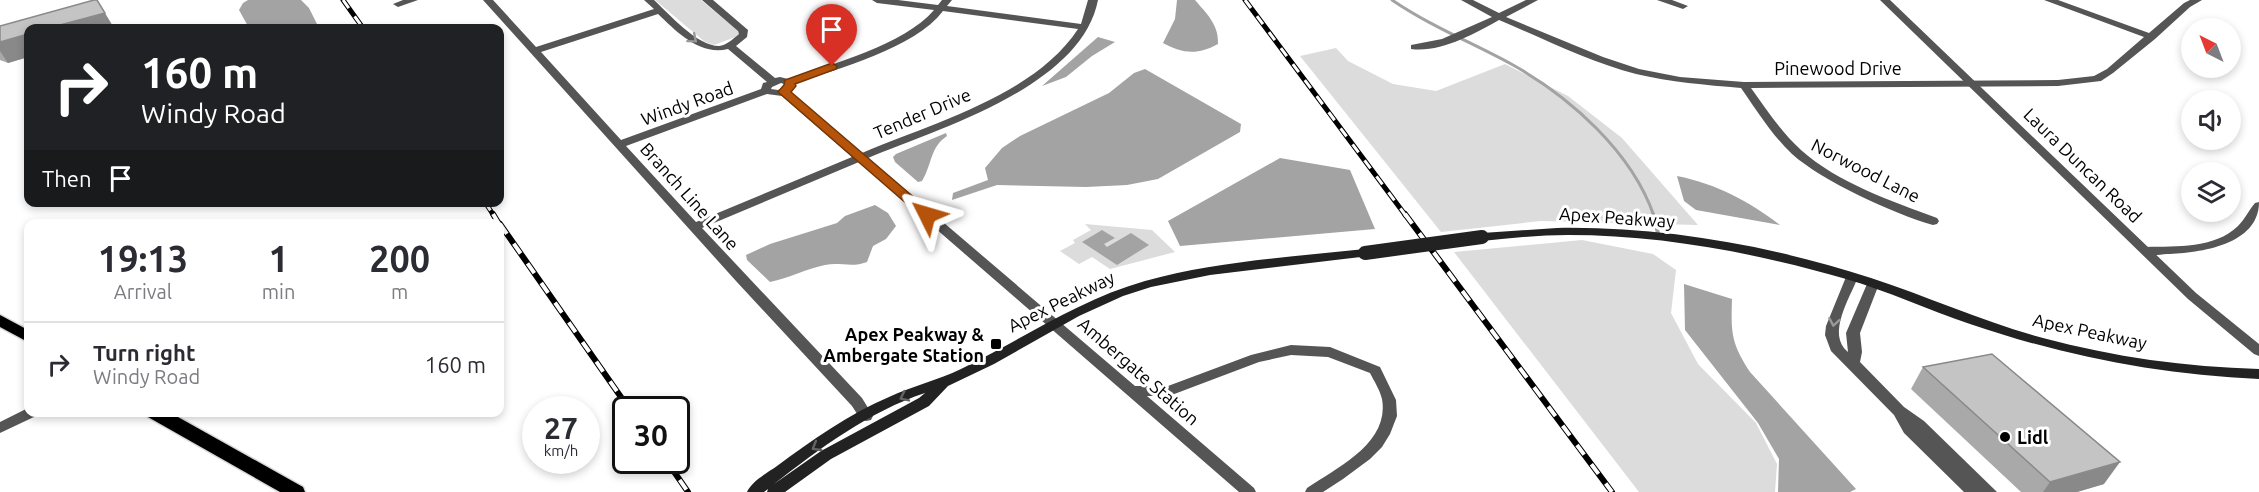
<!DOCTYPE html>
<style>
:root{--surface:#fff;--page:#f2f2f3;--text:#2b2b33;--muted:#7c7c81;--line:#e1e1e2}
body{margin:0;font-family:Ubuntu,sans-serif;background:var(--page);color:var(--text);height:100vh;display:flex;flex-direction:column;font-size:22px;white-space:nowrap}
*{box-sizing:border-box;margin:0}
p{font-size:20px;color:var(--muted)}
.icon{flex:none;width:33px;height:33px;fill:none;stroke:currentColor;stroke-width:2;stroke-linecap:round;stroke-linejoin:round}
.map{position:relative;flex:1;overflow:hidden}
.side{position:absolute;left:24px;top:219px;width:480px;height:198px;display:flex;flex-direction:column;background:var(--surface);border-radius:12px;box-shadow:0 3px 9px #0003}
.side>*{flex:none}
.hud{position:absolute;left:24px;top:24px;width:480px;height:183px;border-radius:12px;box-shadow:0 3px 9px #0003;background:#202124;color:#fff;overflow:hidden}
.needle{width:39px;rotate:318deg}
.fabs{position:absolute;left:2181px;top:18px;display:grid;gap:12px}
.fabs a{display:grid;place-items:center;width:60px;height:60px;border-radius:50%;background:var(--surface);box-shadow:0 3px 9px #0003;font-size:30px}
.speed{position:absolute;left:522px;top:396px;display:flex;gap:12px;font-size:30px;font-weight:700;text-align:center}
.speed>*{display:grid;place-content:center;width:78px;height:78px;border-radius:50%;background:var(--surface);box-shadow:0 3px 9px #0003;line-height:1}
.speed small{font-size:15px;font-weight:400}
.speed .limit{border:3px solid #111;border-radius:9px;background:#fff;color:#111}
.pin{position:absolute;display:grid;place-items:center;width:51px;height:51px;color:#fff;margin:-62px -26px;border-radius:50% 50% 50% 0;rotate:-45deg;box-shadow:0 0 6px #0007}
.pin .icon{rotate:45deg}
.me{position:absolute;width:66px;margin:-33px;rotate:310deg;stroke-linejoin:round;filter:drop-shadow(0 0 4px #0008)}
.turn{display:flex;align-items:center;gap:21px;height:126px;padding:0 18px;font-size:27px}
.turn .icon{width:78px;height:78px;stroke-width:2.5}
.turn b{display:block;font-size:42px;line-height:51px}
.then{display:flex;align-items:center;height:57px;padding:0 18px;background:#0003;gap:12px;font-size:22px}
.eta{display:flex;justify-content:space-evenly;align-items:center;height:102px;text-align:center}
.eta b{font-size:36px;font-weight:600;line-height:42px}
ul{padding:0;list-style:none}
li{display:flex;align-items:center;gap:18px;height:84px;padding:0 18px;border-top:2px solid var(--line)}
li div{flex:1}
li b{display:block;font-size:22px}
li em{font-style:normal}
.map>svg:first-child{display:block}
</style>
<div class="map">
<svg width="2259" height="492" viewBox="0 0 2259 492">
<rect width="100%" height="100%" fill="#fff"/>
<!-- green -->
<g fill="#dcdcdc">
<polygon points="655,0 701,0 736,29 739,33 738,36 714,45 705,42"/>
<polygon points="1336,48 1348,61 1393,84 1436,91 1505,64 1568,96 1622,138 1698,225 1541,221 1441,232 1300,56"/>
<polygon points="1085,224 1152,230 1175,252 1110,269 1092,257 1079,264 1060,251 1075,243 1073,240 1091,230"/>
<polygon points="1582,240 1653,254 1676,270 1671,313 1698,364 1756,423 1777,464 1775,492 1639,492 1454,252"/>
</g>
<!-- water -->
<g fill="#a3a3a3">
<polygon points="248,0 301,0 309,8 319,28 249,28 239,10 243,3"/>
<path d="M 1177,0 L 1195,0 C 1207,14 1219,25 1218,44 C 1198,55 1183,54 1163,43 L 1175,19 Z"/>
<polygon points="1098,37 1115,42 1092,56 1066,77 1042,86"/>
<polygon points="1145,69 1241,124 1240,132 1158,179 1127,185 1086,187 997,185 952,200 953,193 988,180 985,168 1002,148 1020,136 1109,93 1134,73"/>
<path d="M 946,133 L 947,136 C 930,147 932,165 922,181 L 918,182 L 895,162 L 893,157 L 896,154 Z"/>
<polygon points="1280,158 1350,170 1375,229 1180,246 1168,221"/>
<path d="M 1677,176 C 1717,184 1748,201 1780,225 L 1696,210 L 1684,201 Z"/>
<path d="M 875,205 L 888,213 L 896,226 L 886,239 L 873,246 L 867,262 C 852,268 840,262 825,265 C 806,269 789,278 770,282 L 747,260 L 746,255 L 770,244 L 837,223 L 845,216 Z"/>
<polygon points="1102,230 1115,238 1104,244 1107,247 1131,233 1149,245 1117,265 1082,242"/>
<path d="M 1684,284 L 1732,299 C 1731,333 1731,343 1750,372 L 1856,489 L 1850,492 L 1778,492 L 1779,459 L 1758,423 L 1685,330 Z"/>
</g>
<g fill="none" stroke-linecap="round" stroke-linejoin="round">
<!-- stream-far1 -->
<path stroke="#a3a3a3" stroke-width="3" d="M 1392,0 C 1430,26 1473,43 1513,65 C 1570,97 1632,152 1654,216"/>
<!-- stream -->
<polyline stroke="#a3a3a3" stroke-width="4" points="1653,214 1659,237"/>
<defs>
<g id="primary">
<polygon points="0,315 28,330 28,342 0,327"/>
<polygon points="146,412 169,412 303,487 305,492 280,492 148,417"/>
</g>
</defs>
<!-- primary casing -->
<use href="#primary" stroke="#dbdbdb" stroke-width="3"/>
<!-- minor -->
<g fill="#555" fill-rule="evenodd">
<polygon points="403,0 418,0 398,7 393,4"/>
<path d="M 483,0 L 493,0 L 536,47 L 654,9 L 644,0 L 654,0 C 669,14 697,46 719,46 C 727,45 733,39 739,34 L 738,31 L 702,0 L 713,0 L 748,30 L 747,37 L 736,46 L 775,78 L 780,77 L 788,79 C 832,64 904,45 934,10 L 877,3 L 872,0 L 898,0 L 938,5 L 942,0 L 952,0 L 947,6 L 1081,24 L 1088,0 L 1098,0 C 1081,87 940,128 868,158 L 1135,386 L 1168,386 L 1251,355 L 1291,345 L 1330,347 L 1380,367 L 1396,400 L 1397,416 L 1390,434 L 1382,447 L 1370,459 L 1343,479 L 1323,492 L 1305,492 L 1307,488 C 1337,468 1390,443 1382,399 C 1380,390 1374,381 1370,373 L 1328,357 L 1291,355 L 1259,362 L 1169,396 L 1147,396 L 1254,488 L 1256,492 L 1239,492 L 859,162 L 702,228 L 862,398 L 873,416 L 871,420 L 866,421 L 861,420 L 852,406 L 736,281 ZM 943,11 L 1078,29 C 1034,96 932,123 862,153 L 790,92 L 794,88 L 794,84 C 838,68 914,49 943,11 ZM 658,14 C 677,32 700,56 728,49 L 767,82 L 763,83 L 761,89 L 621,140 L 541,52 ZM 781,83 L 784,84 L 784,87 L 778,90 L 771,89 L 772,87 ZM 767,94 L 782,96 L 852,157 L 696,222 L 626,146 Z"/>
<path d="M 1461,0 L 1473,0 L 1499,13 L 1526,0 L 1538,0 L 1506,17 L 1603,57 L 1639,69 L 1680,77 L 1744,82 L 2058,80 L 2094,76 L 2107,69 L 2144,37 L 2044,0 L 2058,0 L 2149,33 L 2184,3 L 2190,0 L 2202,0 L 2190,7 L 2155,39 L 2113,73 L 2101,81 L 2058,86 L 1751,88 C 1766,109 1781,132 1801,150 C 1838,183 1891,201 1937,218 L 1939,221 L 1937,224 L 1933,225 C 1894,214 1822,181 1792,154 C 1772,135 1757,111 1741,88 C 1705,85 1671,82 1636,74 C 1589,62 1544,39 1499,20 C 1474,34 1440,53 1411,49 L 1411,45 L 1442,39 L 1492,17 Z"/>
<polygon points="1657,0 1672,0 1688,6 1683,9"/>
<path d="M 2259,202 C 2259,245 2200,253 2167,254 C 2158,255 2146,257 2140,251 L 2146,247 C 2177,246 2214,249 2238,226 C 2245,219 2249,210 2255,203 Z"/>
<path d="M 1852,273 L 1858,277 C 1850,298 1826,334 1848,352 L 1846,333 L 1867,284 L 1873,280 L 1877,281 L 1879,284 L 1860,333 L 1862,352 L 1860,362 L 1904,407 L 1924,421 L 1997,492 L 1964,492 L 1904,433 L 1894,415 L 1831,351 L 1825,335 L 1826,326 L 1846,277 Z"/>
<polygon points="28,408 28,412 38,412 36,416 0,433 0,422"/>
</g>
<!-- tertiary -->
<polygon fill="#555" fill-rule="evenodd" points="1880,0 1890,0 2196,293 2259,344 2259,356 2254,354 2188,299"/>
<!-- secondary -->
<g fill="#222" fill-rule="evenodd">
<path d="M 1557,228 C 1661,226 1773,246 1871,278 C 1929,297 1984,322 2043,338 C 2114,357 2186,367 2259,369 L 2259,379 C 2160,375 2064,356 1970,324 C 1928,310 1888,291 1846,279 C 1756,253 1662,235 1568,235 C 1539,235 1511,238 1482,241 L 1476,237 L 1482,233 Z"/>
<path d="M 1365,249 L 1371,253 L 1369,256 L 1210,275 L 1151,287 L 1123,296 L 1079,316 L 994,364 L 948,386 L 929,406 L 831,459 L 785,492 L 767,492 L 768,489 L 764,492 L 747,492 C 752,481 767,473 777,466 C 812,440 849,414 889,397 C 913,386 938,380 961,369 C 1023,339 1078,300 1145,281 C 1216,261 1292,257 1365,249 ZM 925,393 L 919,398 L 821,451 L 774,484 C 819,449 870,411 925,393 Z"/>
</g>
<!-- primary -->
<use href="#primary" fill="#000" fill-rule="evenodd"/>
<defs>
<g id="rail-far1">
<polyline points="343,0 363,28"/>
<polyline points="1245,0 1406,216"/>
<polyline points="485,202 494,216"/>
</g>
<g id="rail">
<polyline points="493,214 499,224"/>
<polyline points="1405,214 1612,492"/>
<polyline points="500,224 630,410"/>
<polyline points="666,460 688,492"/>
</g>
</defs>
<!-- rail-far1 casing -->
<use href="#rail-far1" stroke="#000" stroke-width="5"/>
<!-- rail casing -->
<use href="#rail" stroke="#000" stroke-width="6"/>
<!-- rail-far1 -->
<use href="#rail-far1" stroke="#fff" stroke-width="3" stroke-dasharray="10" stroke-linecap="butt"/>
<!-- rail -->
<use href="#rail" stroke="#fff" stroke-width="4" stroke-dasharray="12" stroke-linecap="butt"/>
<!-- secondary-bridge -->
<polyline stroke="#222" stroke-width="14" points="1365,253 1482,237"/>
</g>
<!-- wall -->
<g fill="#a9a9a9">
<polygon points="0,26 28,28 28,57 8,63 0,60"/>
<polygon points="1923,367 2104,484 2077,492 2021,492 1911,389"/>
</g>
<!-- shaded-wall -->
<g fill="#898989">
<polygon points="105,13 114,28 49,28"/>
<polygon points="28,34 28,57 8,63 0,51 0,42"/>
<polygon points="2120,462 2104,484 2077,492 2043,492 2050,482"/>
</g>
<!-- building -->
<g fill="#c4c4c4" stroke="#898989" stroke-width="1.5">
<polygon points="94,0 97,0 105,13 49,28 28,28 28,34 0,42 0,26"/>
<polygon points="1992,354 2120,462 2050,482 1923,367"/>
</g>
<!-- one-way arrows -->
<defs><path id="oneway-chevron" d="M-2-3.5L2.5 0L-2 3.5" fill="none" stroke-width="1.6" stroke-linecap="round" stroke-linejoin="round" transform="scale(1.5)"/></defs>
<g stroke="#999">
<use href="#oneway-chevron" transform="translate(693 39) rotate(40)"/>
<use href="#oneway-chevron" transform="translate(1834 322) rotate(100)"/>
</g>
<g stroke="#646464">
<use href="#oneway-chevron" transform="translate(904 397) rotate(154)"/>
<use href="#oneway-chevron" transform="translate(816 447) rotate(149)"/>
</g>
<!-- route -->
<polygon fill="#b45309" stroke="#753606" stroke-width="1.5" points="832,63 837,66 836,69 795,84 796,86 791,92 931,212 933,215 931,217 922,217 778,92 784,85 785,80"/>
<!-- markers -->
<g fill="#000" stroke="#fff" stroke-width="2">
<rect x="990" y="338" width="12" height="12" rx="3"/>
<circle cx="2005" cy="437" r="6"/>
</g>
<g text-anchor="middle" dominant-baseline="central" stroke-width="6" stroke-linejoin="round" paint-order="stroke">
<!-- street labels -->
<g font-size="18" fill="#000" stroke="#fff">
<text x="1838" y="68">Pinewood Drive</text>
<text transform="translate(687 103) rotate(-20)">Windy Road</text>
<text transform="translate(922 113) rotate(-23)">Tender Drive</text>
<text transform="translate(2083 165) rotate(44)">Laura Duncan Road</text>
<text transform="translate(1866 170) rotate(27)">Norwood Lane</text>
<text transform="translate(690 196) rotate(48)">Branch Line Lane</text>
<text transform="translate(1617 217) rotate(4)">Apex Peakway</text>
<text transform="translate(1061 301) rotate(-26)">Apex Peakway</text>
<text transform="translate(2090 331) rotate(12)">Apex Peakway</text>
<text transform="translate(1139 371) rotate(41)">Ambergate Station</text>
</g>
<!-- poi labels -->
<g font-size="18" font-weight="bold" fill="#000" stroke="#fff" text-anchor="end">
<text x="984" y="334">Apex Peakway &amp;<tspan x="984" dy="21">Ambergate Station</tspan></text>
<text x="2017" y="437" text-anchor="start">Lidl</text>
</g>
</g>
</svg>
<div class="fabs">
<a><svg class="needle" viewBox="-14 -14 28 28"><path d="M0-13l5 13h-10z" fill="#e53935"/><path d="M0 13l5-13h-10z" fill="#7c7c81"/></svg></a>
<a><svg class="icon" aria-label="sound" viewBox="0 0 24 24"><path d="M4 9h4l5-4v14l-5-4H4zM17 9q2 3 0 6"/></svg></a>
<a><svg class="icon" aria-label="layers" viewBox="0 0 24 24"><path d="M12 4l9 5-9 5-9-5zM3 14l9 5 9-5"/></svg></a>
</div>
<div class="speed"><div>27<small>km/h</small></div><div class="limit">30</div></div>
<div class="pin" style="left:832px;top:66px;background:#d93025"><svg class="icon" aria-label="arrive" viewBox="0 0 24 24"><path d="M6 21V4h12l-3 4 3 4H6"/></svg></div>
<svg class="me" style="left:927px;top:215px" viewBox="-20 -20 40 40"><path d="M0-17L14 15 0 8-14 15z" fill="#b45309" stroke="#fff" stroke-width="4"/></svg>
<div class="hud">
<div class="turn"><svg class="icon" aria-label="right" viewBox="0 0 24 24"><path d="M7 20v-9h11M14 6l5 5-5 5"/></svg><div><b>160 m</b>Windy Road</div></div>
<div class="then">Then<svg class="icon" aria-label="arrive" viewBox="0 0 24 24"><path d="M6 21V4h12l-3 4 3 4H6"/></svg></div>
</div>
<section class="side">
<div class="eta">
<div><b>19:13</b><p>Arrival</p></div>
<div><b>1</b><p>min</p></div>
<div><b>200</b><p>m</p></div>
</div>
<ul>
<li><svg class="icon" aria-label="right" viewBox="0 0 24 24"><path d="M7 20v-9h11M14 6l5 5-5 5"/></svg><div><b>Turn right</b><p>Windy Road</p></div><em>160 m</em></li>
</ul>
</section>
</div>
